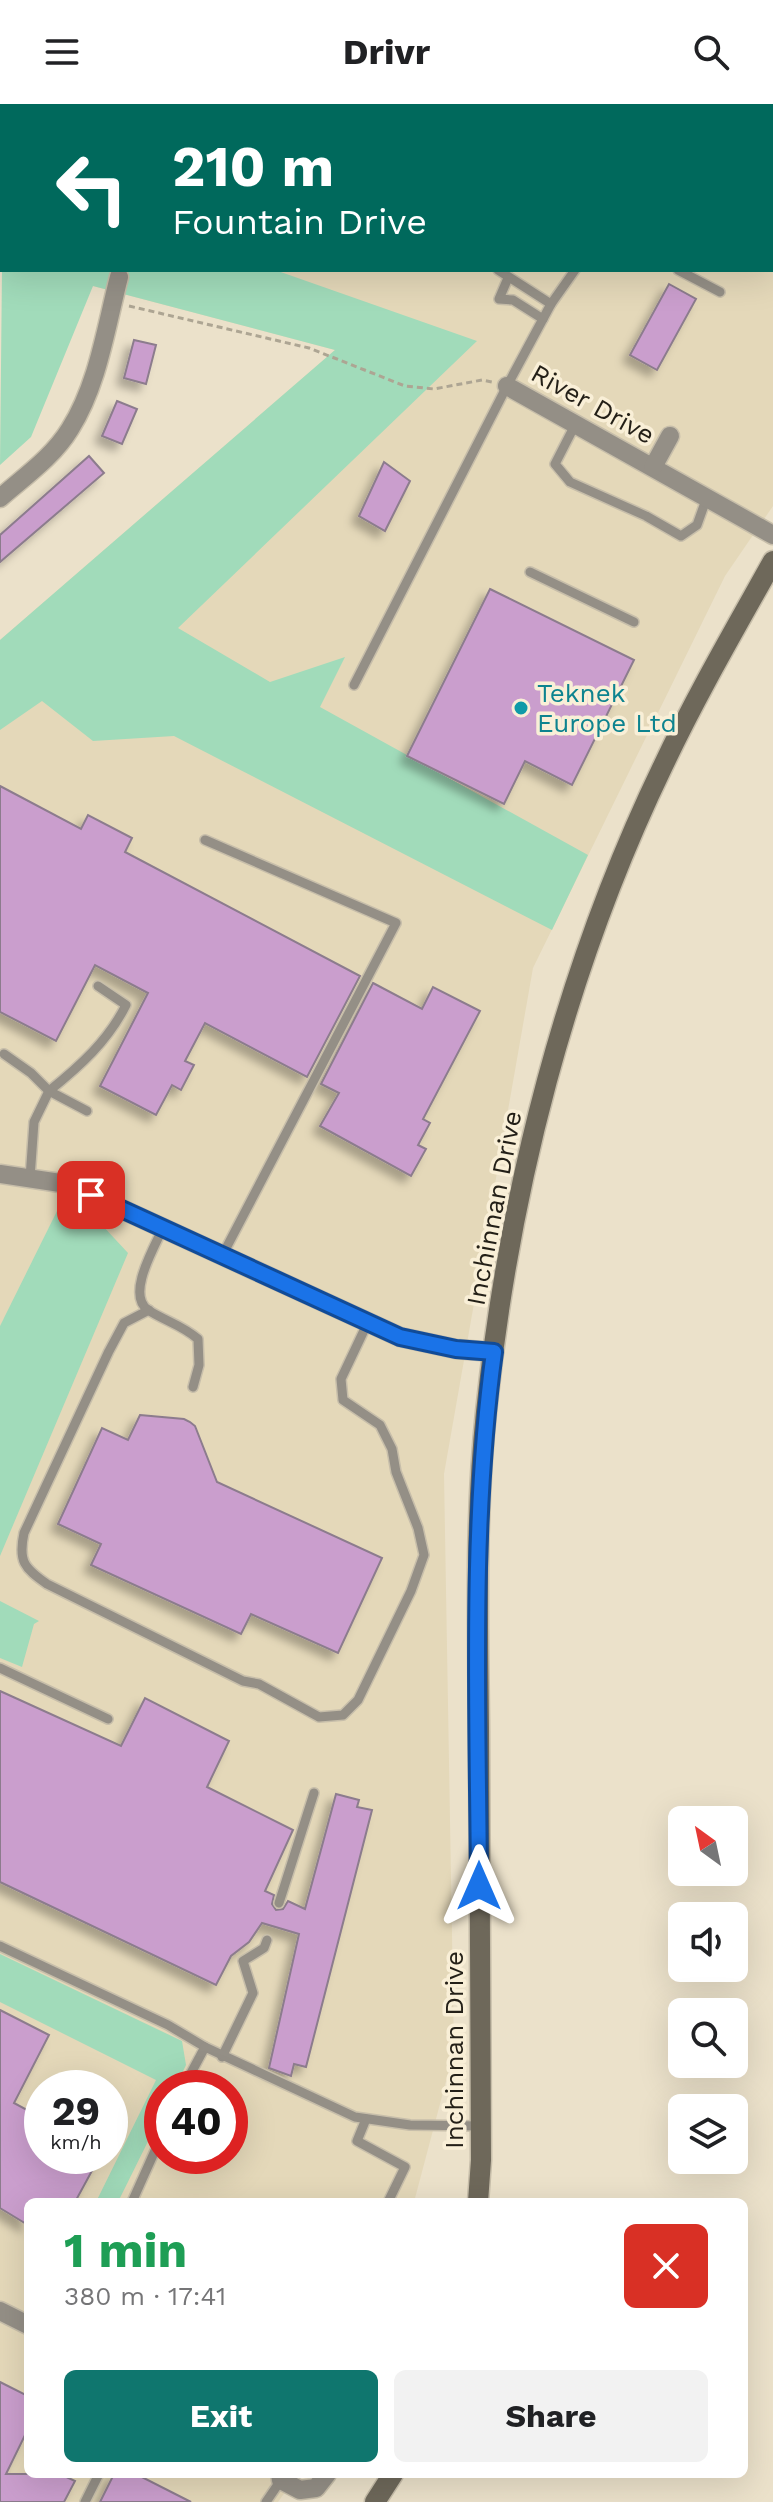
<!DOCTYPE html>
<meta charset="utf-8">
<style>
:root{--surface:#fff;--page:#f2f2f2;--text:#202124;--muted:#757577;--accent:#0f766e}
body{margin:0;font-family:"Work Sans",sans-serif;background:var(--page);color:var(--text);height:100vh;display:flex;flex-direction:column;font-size:30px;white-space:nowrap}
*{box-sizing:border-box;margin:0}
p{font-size:26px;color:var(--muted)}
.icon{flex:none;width:44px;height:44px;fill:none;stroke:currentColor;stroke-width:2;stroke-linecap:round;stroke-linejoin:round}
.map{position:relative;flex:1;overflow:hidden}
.panel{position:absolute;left:24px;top:2094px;width:724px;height:280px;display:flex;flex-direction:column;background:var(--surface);border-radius:12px;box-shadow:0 8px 32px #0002}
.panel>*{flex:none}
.hud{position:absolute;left:0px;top:0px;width:774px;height:168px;box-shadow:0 8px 32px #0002;background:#00695c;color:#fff;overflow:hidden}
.needle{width:52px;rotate:327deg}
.controls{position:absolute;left:668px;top:1702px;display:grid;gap:16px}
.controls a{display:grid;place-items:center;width:80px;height:80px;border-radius:12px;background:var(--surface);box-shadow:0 8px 32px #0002;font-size:40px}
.speed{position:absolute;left:24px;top:1966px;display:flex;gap:16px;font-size:40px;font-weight:700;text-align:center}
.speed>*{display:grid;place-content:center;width:104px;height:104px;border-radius:50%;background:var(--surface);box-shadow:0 8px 32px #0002;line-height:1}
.speed small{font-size:20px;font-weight:400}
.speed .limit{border:12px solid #d22;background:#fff;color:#111}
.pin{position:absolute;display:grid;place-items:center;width:68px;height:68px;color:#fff;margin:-34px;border-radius:16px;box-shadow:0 4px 12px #0006}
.me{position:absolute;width:88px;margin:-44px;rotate:0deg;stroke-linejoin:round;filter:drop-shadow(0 0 6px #0008)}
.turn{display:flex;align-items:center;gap:28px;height:168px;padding:0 40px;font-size:36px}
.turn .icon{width:104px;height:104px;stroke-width:2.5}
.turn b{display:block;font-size:56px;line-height:68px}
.round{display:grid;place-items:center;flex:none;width:84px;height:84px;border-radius:12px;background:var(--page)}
.summary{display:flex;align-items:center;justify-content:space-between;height:136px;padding:0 40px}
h1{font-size:48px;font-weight:700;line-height:60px;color:#1e9e55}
.action{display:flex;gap:16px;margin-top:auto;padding:16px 40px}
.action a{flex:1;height:92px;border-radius:12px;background:var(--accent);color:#fff;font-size:32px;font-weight:700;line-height:92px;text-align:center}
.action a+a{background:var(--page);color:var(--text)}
header{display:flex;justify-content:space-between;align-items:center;height:104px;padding:0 40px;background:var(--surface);font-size:36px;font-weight:700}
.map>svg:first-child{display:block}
</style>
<header><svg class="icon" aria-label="menu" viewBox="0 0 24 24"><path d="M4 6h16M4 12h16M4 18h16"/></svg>Drivr<svg class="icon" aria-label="search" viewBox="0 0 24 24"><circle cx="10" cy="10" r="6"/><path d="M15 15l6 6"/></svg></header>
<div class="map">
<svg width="773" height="2398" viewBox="0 0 773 2398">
<defs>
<filter id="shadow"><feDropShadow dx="-7" dy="7" stdDeviation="4" flood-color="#0004"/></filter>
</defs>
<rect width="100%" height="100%" fill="#ebe1ca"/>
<!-- built -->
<path fill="#e4d8b9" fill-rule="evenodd" d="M 0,0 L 773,0 L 773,402 L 725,472 L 533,864 L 444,1370 L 454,1947 L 414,2098 L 28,2098 L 28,2370 L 298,2370 L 278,2398 L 0,2398 L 0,536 L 335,246 L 93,182 L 6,166 L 772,166 L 772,2 L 2,2 L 2,165 ZM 42,1984 L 110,1984 L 110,2052 L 42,2052 ZM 162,1984 L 230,1984 L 230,2052 L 162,2052 Z"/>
<!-- green -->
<g fill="#a1dbba">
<polygon points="2,164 275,166 477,237 178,524 270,578 345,553 320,603 588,751 552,826 174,632 93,637 42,597 0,626 0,536 335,246 93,182 31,333 0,361"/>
<polygon points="60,1101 88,1106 128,1149 0,1452 0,1222"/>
<polygon points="0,1497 39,1517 34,1520 22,1563 0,1554"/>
<polygon points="0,1850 182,1937 186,1961 175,1984 162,1984 162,2009 118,2098 96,2098 156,1976 0,1898"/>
</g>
<!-- building -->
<g fill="#ca9ecd" stroke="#8c7c8d" stroke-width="2" filter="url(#shadow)">
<polygon points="669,180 696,195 657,266 630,251"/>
<polygon points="134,236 156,241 146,280 124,274"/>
<polygon points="117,297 137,305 122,340 102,332"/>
<polygon points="89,352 104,369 0,458 0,431"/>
<polygon points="384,358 410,377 385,427 359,412"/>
<polygon points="490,485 634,556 572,681 525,657 504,700 407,652"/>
<polygon points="0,682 81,725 88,711 132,734 125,748 360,872 307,973 205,919 185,957 194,961 181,986 172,981 156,1011 100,982 148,889 95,861 56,937 0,908"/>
<polygon points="373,879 422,905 433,883 480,907 423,1015 430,1019 418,1041 426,1045 411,1072 320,1022 339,989 321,980"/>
<polygon points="140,1311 184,1315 190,1318 195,1322 217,1378 382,1454 338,1549 251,1510 241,1530 91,1461 101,1440 58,1420 102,1324 128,1336"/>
<polygon points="0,1587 121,1642 145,1594 229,1637 207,1683 293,1726 265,1787 274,1791 272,1800 276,1806 283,1805 288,1797 305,1805 336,1690 359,1696 357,1703 372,1706 306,1963 294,1960 291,1972 269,1964 299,1830 262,1819 249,1838 231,1852 216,1881 0,1778"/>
<polygon points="0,1906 49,1931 14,1999 42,2014 42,2052 100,2052 75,2098 28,2098 28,2121 0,2104"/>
<polygon points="0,2278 28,2292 28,2325 6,2370 60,2370 75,2377 64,2398 0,2398"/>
<polygon points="114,2370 136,2370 191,2398 100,2398"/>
</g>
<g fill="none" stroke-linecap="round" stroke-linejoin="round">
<defs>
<g id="lane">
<polyline points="373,0 378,2"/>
<polyline points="498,166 551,200"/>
<polyline points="678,166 720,188"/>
<polyline points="508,174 499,195 513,196 543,215"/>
<polyline points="575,321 555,360 570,378 646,412 681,432 697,421 707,393"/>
<polyline points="530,468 634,518"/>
<polyline points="354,581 507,282 551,200 575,166"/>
<polyline points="205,736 396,819 222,1152"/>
<path d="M 4,950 L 31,969 L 49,987 C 80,962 108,937 126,901 L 98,882"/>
<polyline points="30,1074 34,1018 49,987 87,1007"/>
<path d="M 163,1124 C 154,1144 126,1191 148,1206 C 165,1217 182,1221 198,1235 L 199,1261 L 193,1283"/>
<path d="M 149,1206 L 124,1219 L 109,1247 L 24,1429 C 18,1457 24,1464 47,1480 L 243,1577 L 259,1580 L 319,1613 L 343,1611 L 358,1596 L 411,1487 L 424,1451 L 418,1424 L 396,1368 L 392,1345 L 380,1321 L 343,1296 L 341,1275 L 368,1218"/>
<polyline points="0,1564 108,1615"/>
<polyline points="279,1799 314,1689"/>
<polyline points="0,1842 168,1921 205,1943"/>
<polyline points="222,1953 253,1889 243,1857 264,1844 267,1836"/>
<polyline points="183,1984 205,1943 355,2013 410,2021 480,2022"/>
<polyline points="366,2015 357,2037 405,2063 388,2098"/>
<polyline points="132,2098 162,2031"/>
<polyline points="85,2398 99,2370"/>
<polyline points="266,2398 281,2376"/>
</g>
<g id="street">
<polyline points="507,282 773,431"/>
<polyline points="653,363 670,332"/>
<path d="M 0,394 C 24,373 53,353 70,325 C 98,281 106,223 119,173"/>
<polyline points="0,1070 67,1080 400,1233 456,1245 494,1248"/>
<polyline points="0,2207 28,2221"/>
<polyline points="280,2370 281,2376 300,2386 316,2384 327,2370"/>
</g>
<g id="secondary">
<path d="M 478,2098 L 481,2056 C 481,1912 479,1768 479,1624 C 478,1519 475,1413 486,1308 C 509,1087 566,863 663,662 C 696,592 735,525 773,457"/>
<polyline points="375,2398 393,2370"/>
</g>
</defs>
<!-- lane casing -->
<use href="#lane" stroke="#c7beaa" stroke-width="12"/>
<!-- street casing -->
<use href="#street" stroke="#c7beaa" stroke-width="21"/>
<!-- secondary casing -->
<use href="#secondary" stroke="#c7beaa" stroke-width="23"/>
<!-- path -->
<polyline stroke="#ada593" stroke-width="3" stroke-dasharray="6 4" stroke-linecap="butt" points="129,202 309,244 405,282 434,285 482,276 492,278"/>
<!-- lane -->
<use href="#lane" stroke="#948f86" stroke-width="9"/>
<!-- street -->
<use href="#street" stroke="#948f86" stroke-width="18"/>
<!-- secondary -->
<use href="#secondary" stroke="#6e685a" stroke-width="20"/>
</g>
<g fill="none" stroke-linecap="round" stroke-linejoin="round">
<defs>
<path id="route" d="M 91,1091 L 400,1233 L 456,1245 L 494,1248 C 470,1424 478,1604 479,1782"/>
</defs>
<!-- route casing -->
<use href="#route" stroke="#114b97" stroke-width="20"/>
<!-- route -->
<use href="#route" stroke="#1a73e8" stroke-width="14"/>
</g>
<!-- markers -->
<circle fill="#0f9aa8" stroke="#f9efd7" stroke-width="3" cx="521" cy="604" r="8"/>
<g text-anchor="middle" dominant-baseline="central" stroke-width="7" stroke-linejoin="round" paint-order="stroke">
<!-- street labels -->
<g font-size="26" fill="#231f17" stroke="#f9efd7">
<text transform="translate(593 300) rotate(29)">River Drive</text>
<text transform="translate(494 1104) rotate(-79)">Inchinnan Drive</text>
<text transform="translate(454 1946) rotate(-90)">Inchinnan Drive</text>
</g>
<!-- culture labels -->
<g font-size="26" fill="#0d838f" stroke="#f9efd7" text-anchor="start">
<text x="537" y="589">Teknek<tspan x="537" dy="30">Europe Ltd</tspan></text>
</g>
</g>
</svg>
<div class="controls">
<a><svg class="needle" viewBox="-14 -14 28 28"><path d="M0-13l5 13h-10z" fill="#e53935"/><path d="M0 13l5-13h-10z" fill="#757577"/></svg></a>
<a><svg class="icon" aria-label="sound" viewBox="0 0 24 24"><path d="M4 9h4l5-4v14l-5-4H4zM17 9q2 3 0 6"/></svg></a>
<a><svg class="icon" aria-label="search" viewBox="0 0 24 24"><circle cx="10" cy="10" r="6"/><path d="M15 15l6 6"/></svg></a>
<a><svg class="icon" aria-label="layers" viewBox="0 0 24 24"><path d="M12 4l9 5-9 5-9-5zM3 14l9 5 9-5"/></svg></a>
</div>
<div class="speed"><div>29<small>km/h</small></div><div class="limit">40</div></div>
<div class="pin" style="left:91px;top:1091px;background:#d93025"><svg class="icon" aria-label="arrive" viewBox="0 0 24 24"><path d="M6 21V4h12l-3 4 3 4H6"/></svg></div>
<svg class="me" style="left:479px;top:1782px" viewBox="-20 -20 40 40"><path d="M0-17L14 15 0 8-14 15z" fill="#1a73e8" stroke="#fff" stroke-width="4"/></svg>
<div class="hud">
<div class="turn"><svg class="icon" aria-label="left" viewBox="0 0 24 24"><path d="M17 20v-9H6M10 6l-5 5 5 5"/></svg><div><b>210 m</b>Fountain Drive</div></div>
</div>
<section class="panel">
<div class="summary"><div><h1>1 min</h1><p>380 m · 17:41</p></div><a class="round" style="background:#d93025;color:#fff"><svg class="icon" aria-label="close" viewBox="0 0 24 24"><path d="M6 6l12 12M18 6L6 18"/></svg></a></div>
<div class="action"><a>Exit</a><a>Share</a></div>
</section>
</div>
